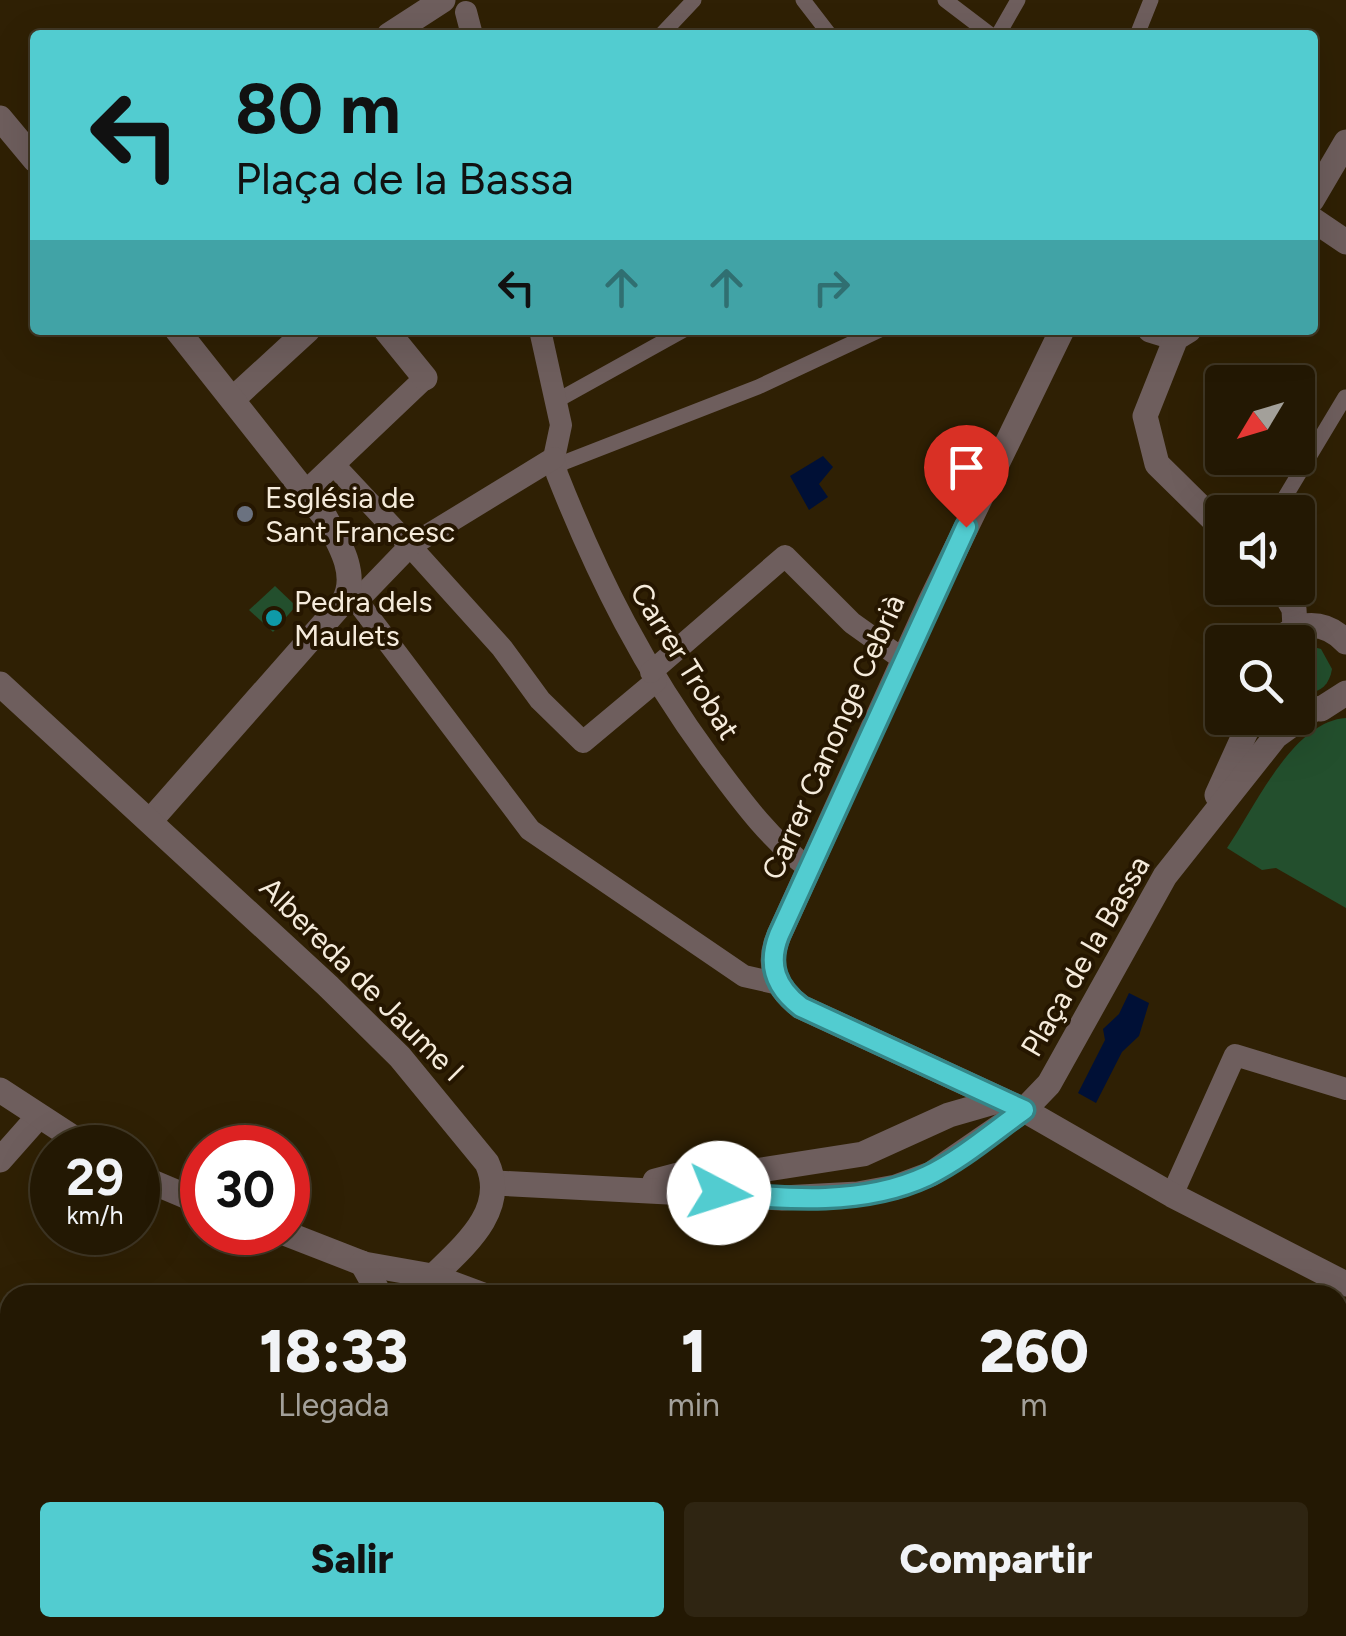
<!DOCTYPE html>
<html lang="es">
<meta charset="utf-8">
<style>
:root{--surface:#231803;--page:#2f2512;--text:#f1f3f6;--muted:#a3a09a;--line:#403725;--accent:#52ccd0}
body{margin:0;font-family:Figtree,sans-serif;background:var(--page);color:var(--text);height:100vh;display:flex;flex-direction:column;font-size:38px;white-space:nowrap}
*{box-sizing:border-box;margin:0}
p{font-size:32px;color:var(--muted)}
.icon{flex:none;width:55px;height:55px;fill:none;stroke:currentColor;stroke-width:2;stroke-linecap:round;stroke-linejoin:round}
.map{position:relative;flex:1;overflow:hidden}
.sheet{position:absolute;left:0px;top:1285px;width:1348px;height:352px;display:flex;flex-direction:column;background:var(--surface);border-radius:30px 30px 0 0;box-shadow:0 10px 40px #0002,0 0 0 2px var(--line)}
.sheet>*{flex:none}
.hud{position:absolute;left:30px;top:30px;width:1288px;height:305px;border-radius:10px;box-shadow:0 10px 40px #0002,0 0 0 2px var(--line);background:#52ccd0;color:#111;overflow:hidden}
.needle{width:65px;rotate:232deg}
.fabs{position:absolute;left:1205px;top:365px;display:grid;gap:20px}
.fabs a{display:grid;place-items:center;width:110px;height:110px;border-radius:10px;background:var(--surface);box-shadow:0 10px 40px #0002,0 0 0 2px var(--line);font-size:50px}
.speed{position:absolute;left:30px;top:1125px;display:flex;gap:20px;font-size:50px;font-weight:700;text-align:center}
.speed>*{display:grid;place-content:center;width:130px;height:130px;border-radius:50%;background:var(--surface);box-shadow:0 10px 40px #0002,0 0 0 2px var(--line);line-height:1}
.speed small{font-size:25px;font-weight:400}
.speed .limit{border:15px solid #d22;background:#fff;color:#111}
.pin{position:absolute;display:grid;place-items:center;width:85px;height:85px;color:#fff;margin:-102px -42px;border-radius:50% 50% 50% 0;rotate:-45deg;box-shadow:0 0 10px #0007}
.pin .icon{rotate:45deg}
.me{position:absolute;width:110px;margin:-55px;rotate:95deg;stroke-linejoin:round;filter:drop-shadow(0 0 8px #0008)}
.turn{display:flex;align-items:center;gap:35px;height:210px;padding:0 40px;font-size:45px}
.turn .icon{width:130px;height:130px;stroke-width:2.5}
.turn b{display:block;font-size:70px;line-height:85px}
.lanes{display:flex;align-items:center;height:95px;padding:0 40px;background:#0003;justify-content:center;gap:50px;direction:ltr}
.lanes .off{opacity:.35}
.eta{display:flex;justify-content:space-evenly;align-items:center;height:170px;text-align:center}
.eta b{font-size:60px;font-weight:800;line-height:70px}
.button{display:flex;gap:20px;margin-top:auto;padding:20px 40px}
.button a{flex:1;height:115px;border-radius:10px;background:var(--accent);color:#111;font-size:40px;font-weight:800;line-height:115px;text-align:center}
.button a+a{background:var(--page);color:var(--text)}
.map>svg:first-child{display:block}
</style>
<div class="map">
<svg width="1346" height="1636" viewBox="0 0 1346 1636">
<rect width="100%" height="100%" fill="#2f2004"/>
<!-- green -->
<g fill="#234f2d">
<polygon points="275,586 296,606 273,632 249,610"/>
<path d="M 1306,645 L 1321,649 L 1332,669 C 1329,688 1316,696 1298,691 L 1298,648 Z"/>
<path d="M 1346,718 L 1346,908 L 1276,868 L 1262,870 L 1227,848 C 1255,807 1293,721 1346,718 Z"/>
</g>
<!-- water -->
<g fill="#001036">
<polygon points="823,456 833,467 819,484 828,497 809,510 790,476"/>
<polygon points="1129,993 1149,1003 1139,1036 1122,1052 1096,1103 1078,1093 1105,1040 1103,1029 1119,1014"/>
</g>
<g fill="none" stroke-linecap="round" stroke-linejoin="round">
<!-- service -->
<g stroke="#6e5e5d" stroke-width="15">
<polyline points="803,0 830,35"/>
<polyline points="945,0 991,35"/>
<polyline points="661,35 694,0"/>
<polyline points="998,35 1018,0"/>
<polyline points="1137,35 1151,0"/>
<polyline points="558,400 684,330"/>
<polyline points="555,466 758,387 880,330"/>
<polyline points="1276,512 1345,397"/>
</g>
<!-- pedestrian -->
<g stroke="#6e5e5d" stroke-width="22">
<polyline points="466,12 472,35"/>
<path d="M 540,330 L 561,425 L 554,458 L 557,474 C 599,580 644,669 712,761 C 741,800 770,840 809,868"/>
<polyline points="554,458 410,546 502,648 540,700 583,742 656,681"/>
<polyline points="334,465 410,546 357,601"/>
<polyline points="306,491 425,378"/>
<polyline points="347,595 357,601 530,830 744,976 779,984"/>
<polyline points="651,672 785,556 852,623 904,660"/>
<polyline points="1172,1195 1235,1055 1346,1089"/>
</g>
<!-- minor -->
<g stroke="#6e5e5d" stroke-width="25">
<polyline points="389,35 443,0"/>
<polyline points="0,118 35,160"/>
<polyline points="1312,200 1346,142"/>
<polyline points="1312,219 1346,242"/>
<polyline points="386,330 425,378"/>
<path d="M 1062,330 L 930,602 L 779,935 C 766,965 776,988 801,1007 L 1024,1110 L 1172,1195 L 1346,1284"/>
<polyline points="1150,330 1176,338"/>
<polyline points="1189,330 1176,338 1145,416 1157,464 1222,528"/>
<polyline points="234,398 308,330"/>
<polyline points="1282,588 1294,609 1295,628"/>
<path d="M 1277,642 C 1298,620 1325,620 1346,642"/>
<polyline points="1298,707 1321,709 1346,693"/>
<polyline points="1217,795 1252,718"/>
<path d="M 151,820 L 343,602 C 360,575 338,541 325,517 L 177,330"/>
<polyline points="0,1160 39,1116"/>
<polyline points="655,1181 693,1171 761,1170 863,1154 949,1115 1001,1100"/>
<polyline points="496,1183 782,1198 858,1194 896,1187 931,1174 1024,1110 1049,1084 1165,876 1276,736 1312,710"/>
<polyline points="685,1636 688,1628"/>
<polyline points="1004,1636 1006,1628"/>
</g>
<!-- tertiary -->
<g stroke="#6e5e5d" stroke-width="25">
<path d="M 0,684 L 328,986 L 400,1057 L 487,1163 C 512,1218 448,1257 415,1295"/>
<polyline points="0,1090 89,1148"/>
<polyline points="138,1176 202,1203"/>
<polyline points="282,1232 364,1264 432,1276 483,1295"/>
<polyline points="362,1263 380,1295"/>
<polyline points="1237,1628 1254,1636"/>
<polyline points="123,1636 130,1628"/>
</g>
</g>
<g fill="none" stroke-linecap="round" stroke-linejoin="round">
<defs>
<path id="route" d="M 719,1193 C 787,1199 863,1206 927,1176 C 962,1159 993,1132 1024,1110 L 801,1007 C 776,988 767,965 779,935 L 966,527"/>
</defs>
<!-- route casing -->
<use href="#route" stroke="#358587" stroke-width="25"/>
<!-- route -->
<use href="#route" stroke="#52ccd0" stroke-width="18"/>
</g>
<!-- markers -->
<circle fill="#6b7280" stroke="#251600" stroke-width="4" cx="245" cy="514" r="10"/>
<circle fill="#0f9aa8" stroke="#251600" stroke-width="4" cx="274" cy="618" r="10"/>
<g text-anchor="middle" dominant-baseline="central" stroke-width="8" stroke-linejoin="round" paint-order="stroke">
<!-- poi labels -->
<g font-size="30" fill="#f5ebdb" stroke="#251600" text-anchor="start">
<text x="265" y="497">Església de<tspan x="265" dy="34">Sant Francesc</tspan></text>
<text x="294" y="601">Pedra dels<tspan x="294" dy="34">Maulets</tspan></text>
</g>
<!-- street labels -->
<g font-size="30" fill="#f5ebdb" stroke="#251600">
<text transform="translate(685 661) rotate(58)">Carrer Trobat</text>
<text transform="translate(833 737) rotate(-66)">Carrer Canonge Cebrià</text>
<text transform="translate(1085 956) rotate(-60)">Plaça de la Bassa</text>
<text transform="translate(362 979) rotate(45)">Albereda de Jaume I</text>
</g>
</g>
</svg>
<div class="fabs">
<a><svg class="needle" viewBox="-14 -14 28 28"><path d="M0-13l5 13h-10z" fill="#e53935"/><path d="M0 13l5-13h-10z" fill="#a3a09a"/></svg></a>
<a><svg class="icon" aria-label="sound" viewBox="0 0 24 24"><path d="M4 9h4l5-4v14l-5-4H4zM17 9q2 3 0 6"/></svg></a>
<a><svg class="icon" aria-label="search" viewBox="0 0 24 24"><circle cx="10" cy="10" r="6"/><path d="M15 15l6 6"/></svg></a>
</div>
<div class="speed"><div>29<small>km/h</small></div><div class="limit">30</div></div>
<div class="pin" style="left:966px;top:527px;background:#d93025"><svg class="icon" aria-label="arrive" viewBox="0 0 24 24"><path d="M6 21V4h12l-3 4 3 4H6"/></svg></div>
<svg class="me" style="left:719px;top:1193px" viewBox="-20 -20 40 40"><circle r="19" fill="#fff"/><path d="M0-13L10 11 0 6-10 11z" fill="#52ccd0"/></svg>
<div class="hud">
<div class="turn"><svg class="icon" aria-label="left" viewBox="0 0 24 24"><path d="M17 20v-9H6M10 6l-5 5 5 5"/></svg><div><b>80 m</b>Plaça de la Bassa</div></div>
<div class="lanes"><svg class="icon" aria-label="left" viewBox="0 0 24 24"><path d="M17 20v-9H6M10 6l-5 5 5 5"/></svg><svg class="icon off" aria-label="ahead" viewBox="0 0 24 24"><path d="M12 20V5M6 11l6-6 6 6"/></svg><svg class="icon off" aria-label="ahead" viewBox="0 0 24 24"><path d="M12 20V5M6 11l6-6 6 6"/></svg><svg class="icon off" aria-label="right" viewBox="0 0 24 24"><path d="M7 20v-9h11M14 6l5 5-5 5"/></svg></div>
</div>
<section class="sheet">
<div class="eta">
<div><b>18:33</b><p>Llegada</p></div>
<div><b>1</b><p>min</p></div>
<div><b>260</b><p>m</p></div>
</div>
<div class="button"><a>Salir</a><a>Compartir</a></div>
</section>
</div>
